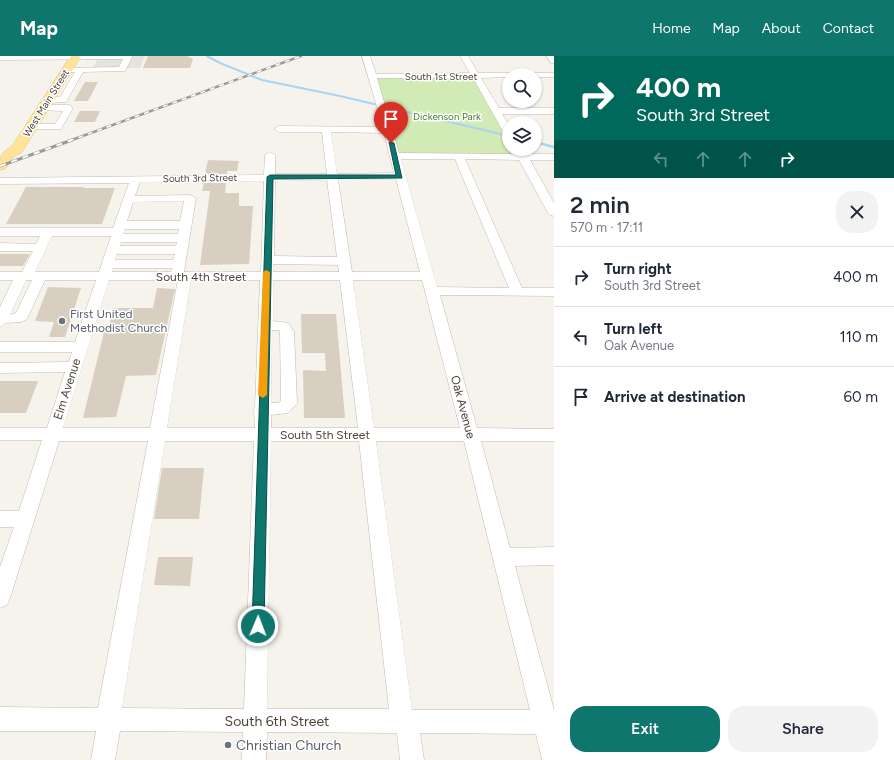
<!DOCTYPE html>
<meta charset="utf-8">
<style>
:root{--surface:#fff;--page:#f2f2f3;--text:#1f2937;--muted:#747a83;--line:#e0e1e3;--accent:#0f766e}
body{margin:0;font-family:Figtree,sans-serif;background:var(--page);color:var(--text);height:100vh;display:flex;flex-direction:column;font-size:15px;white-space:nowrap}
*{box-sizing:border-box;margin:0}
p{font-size:13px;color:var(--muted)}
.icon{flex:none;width:22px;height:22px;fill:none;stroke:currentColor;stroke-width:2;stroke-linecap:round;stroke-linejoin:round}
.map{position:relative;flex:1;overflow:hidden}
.details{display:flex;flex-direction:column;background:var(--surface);width:340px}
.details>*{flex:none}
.guide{background:#00695c;color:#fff;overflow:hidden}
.controls{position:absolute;left:502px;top:12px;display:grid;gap:8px}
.controls a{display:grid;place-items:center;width:40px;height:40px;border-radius:50%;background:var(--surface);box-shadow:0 1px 3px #0004;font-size:20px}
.pin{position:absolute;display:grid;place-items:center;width:34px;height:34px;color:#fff;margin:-41px -17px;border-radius:50% 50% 50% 0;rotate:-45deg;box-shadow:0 0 4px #0007}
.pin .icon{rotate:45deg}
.me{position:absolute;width:44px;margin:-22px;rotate:1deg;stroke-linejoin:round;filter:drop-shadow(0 0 3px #0008)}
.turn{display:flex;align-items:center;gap:14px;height:84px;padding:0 16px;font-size:18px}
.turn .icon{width:52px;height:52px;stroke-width:2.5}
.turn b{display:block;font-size:28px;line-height:34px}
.lanes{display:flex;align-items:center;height:38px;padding:0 16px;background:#0003;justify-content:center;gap:20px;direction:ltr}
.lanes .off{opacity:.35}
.round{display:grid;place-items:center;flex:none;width:42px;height:42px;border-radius:16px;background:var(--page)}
.headline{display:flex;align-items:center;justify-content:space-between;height:68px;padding:0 16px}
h1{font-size:24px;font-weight:600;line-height:30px}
.action{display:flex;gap:8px;margin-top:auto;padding:8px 16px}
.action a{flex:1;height:46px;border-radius:16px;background:var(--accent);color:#fff;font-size:16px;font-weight:600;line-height:46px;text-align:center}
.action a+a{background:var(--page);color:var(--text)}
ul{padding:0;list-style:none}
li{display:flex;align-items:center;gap:12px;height:60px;padding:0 16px;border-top:1px solid var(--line)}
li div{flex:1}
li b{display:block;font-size:15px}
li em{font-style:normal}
header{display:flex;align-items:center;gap:24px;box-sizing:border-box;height:56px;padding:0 20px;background:var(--accent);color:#fff}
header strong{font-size:19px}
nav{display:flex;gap:22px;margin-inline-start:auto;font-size:14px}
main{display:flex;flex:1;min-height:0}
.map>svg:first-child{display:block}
</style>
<header>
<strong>Map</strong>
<nav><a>Home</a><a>Map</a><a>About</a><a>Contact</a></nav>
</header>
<main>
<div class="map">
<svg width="554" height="704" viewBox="0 0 554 704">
<rect width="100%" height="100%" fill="#f6f3ec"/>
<!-- green -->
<polygon fill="#d2eab5" points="475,19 509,78 509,93 518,93 522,101 395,100 372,20"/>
<!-- parking -->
<polygon fill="#e5e3e0" points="99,0 145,0 140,12 93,12"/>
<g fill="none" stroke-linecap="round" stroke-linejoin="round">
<!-- stream-far1 -->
<polyline stroke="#a9d4f2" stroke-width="2" points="207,0 220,7 262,24 340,40 509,80"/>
<!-- stream -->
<polyline stroke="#a9d4f2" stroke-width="2.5" points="535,86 554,91"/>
</g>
<!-- building -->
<g fill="#d8cfc1">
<polygon points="148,0 187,0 193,3 190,12 143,12"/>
<polygon points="85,26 98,26 88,45 74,45"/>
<polygon points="80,55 100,55 95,66 74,66"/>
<polygon points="208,104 239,105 237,115 227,115 227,118 205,118"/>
<polygon points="204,127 226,127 225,137 239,137 239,150 253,150 249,208 200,209 210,135 202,135"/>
<polygon points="26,131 84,131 83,132 115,132 102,168 6,168"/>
<polygon points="0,198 30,198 23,210 0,210"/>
<polygon points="48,231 81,232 65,281 49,281 54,266 35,265"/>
<polygon points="157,232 175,233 156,319 126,320 116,361 83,362 105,272 108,272 114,252 153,252"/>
<polygon points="301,258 336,258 345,362 304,362 303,314 326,315 325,297 302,297"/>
<polygon points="0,325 38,325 26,357 0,357"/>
<polygon points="162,412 204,412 199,463 154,463"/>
<polygon points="158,501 193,501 190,530 154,529"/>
</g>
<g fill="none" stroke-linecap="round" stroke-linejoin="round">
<defs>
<g id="minor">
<polygon points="0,0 132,0 132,1 125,15 83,16 66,46 49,47 45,44 46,42 60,41 75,16 64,16 64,12 119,11 123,3 0,4"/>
<path d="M 362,0 L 370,0 L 376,18 L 470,17 L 460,0 L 468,0 L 478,17 L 509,17 L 513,19 L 509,19 L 509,21 L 481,22 L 499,52 L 554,52 L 554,58 L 502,58 L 509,69 L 509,80 L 504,77 L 473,22 L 377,22 L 399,97 L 516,98 L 515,93 L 523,93 L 526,98 L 554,98 L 554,104 L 530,104 L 554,147 L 554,160 L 550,159 L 548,157 L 519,104 L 465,103 L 522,232 L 554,232 L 554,240 L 440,239 L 477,372 L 554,373 L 554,385 L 481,385 L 510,492 L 554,491 L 554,509 L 515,510 L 554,654 L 554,704 L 542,704 L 536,678 L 420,677 L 424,704 L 400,704 L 397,677 L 267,676 L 266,704 L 242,704 L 243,676 L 120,675 L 115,704 L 91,704 L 96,675 L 0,675 L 0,651 L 98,652 L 148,385 L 59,385 L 10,542 L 7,549 L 0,552 L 0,511 L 14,471 L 0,471 L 0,455 L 19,455 L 42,384 L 0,384 L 0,372 L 47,372 L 65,316 L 0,317 L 0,307 L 69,306 L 72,296 L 0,296 L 0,286 L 75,286 L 96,224 L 45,224 L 27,263 L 21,266 L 6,267 L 0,271 L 0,251 L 13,224 L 0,224 L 0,216 L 22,216 L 33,195 L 0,195 L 0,187 L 36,188 L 40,180 L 0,180 L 0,172 L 113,172 L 129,127 L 0,128 L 0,122 L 264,119 L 265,99 L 270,96 L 275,99 L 275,118 L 327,118 L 322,76 L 279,76 L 274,73 L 279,70 L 383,71 ZM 331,76 L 384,77 L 394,117 L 337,118 ZM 401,103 L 455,103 L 509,232 L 437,231 ZM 396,123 L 420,216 L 352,216 L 338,124 ZM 327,124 L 337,201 L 274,200 L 275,125 ZM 264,125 L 261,216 L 184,216 L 196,142 L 190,139 L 135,140 L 140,126 ZM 184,145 L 180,165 L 127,165 L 133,146 ZM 125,173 L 179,173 L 178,178 L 123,178 ZM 52,180 L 111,180 L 99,216 L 35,216 ZM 121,186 L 177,186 L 176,190 L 120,190 ZM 117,198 L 175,198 L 173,204 L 115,204 ZM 273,208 L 338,209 L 339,216 L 273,216 ZM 113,212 L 172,212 L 171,216 L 112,216 ZM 26,224 L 32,224 L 16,257 L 10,259 ZM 109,224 L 178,224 L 150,372 L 63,372 ZM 191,224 L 260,224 L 255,351 L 254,353 L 255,372 L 167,372 ZM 273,224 L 340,224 L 358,372 L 271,372 L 271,359 L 288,357 L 297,347 L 294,276 L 288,267 L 273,265 ZM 353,224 L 422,224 L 460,372 L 374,372 ZM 272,274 L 279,274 L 280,276 L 281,345 L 278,347 L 271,347 ZM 165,385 L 254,385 L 244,653 L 122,652 ZM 271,385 L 359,385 L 389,653 L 267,653 ZM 376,385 L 464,385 L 530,654 L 412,654 Z"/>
<polygon points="546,0 554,0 554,7 551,7"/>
<polygon points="532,17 554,17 554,21 535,21 535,19 531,19"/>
<polygon points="43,49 69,49 73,52 61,73 28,73 26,71 28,69 31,68 55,68 63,55 40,54 39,52 40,50"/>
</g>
<path id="major" d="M 71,0 L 81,0 L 22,96 L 13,101 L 5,113 L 0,114 C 0,100 0,98 12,90 Z"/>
</defs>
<!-- minor casing -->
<use href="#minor" stroke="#c2bbae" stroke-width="1"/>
<!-- major casing -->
<use href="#major" stroke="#e6c16a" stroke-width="1"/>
<!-- minor -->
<use href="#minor" fill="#fff" fill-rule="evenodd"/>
<!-- major -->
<use href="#major" fill="#ffe39c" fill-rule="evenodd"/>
<defs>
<polyline id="rail-far1" points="69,85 301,0"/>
<polyline id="rail" points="0,110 72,84"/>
</defs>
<!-- rail-far1 casing -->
<use href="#rail-far1" stroke="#9a9a9a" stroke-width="2.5"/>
<!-- rail casing -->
<use href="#rail" stroke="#9a9a9a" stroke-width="3"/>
<!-- rail-far1 -->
<use href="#rail-far1" stroke="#fff" stroke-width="1.5" stroke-dasharray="5" stroke-linecap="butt"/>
<!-- rail -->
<use href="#rail" stroke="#fff" stroke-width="2" stroke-dasharray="6" stroke-linecap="butt"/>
</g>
<!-- route -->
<polygon fill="#0f766e" stroke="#0a4d48" points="389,86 394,87 402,122 273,123 264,570 262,574 258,576 254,574 252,570 267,121 270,119 396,119"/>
<!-- slow -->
<polygon fill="#f59e0b" points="266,214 270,216 267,339 263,342 258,339 263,216"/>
<!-- markers -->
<g fill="#6b7280" stroke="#fff" stroke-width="1.5">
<circle cx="62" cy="265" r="4"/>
<circle cx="228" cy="689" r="4"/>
</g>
<g text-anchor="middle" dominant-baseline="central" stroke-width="3" stroke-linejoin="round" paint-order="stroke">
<!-- far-street labels -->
<g font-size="10" fill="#4b4439" stroke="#fff">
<text x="441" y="20">South 1st Street</text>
<text transform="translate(46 47) rotate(-58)">West Main Street</text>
<text transform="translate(200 122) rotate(-1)">South 3rd Street</text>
</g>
<!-- far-park labels -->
<g font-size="10" fill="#4a7f2a" stroke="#fff">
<text x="447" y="60">Dickenson Park</text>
</g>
<!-- street labels -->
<g font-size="12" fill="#4b4439" stroke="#fff">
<text x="201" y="221">South 4th Street</text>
<text transform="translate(67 333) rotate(-72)">Elm Avenue</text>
<text transform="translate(463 351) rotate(75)">Oak Avenue</text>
<text x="325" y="379">South 5th Street</text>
</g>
<!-- worship labels -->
<g font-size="12" fill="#5b616d" stroke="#fff" text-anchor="start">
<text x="70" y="258">First United<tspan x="70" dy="14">Methodist Church</tspan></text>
</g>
<!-- near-street labels -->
<g font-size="14" fill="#4b4439" stroke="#fff">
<text x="277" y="665">South 6th Street</text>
</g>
<!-- near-worship labels -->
<g font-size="14" fill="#5b616d" stroke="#fff" text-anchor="start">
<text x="236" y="689">Christian Church</text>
</g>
</g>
</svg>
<div class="controls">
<a><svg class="icon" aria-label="search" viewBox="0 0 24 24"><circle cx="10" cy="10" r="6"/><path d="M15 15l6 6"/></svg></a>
<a><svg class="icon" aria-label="layers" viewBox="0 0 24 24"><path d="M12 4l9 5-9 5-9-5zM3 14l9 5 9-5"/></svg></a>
</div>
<div class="pin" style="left:391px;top:87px;background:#d93025"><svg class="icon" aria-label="arrive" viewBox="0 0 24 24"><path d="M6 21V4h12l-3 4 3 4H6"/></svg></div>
<svg class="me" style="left:258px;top:570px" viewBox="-20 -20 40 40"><circle r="17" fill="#0f766e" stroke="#fff" stroke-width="3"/><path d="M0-11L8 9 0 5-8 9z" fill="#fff"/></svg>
</div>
<section class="details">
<div class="guide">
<div class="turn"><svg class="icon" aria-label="right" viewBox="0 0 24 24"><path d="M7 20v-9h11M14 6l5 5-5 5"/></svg><div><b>400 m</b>South 3rd Street</div></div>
<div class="lanes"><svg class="icon off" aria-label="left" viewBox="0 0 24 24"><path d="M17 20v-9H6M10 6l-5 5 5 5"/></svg><svg class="icon off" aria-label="ahead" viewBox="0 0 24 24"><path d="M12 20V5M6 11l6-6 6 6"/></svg><svg class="icon off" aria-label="ahead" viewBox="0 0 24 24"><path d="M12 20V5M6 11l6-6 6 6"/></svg><svg class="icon" aria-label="right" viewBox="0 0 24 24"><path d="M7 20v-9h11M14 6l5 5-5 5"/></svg></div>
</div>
<div class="headline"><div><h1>2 min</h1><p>570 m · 17:11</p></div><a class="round"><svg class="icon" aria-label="close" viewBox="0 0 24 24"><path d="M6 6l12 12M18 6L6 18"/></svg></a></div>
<ul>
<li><svg class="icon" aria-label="right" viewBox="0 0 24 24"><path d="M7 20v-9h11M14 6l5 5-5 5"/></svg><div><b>Turn right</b><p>South 3rd Street</p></div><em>400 m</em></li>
<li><svg class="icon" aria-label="left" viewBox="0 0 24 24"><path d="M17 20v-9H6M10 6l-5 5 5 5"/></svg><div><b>Turn left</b><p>Oak Avenue</p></div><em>110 m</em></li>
<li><svg class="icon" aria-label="arrive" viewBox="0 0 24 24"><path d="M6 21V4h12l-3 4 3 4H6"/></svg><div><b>Arrive at destination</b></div><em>60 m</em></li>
</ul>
<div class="action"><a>Exit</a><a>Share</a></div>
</section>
</main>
